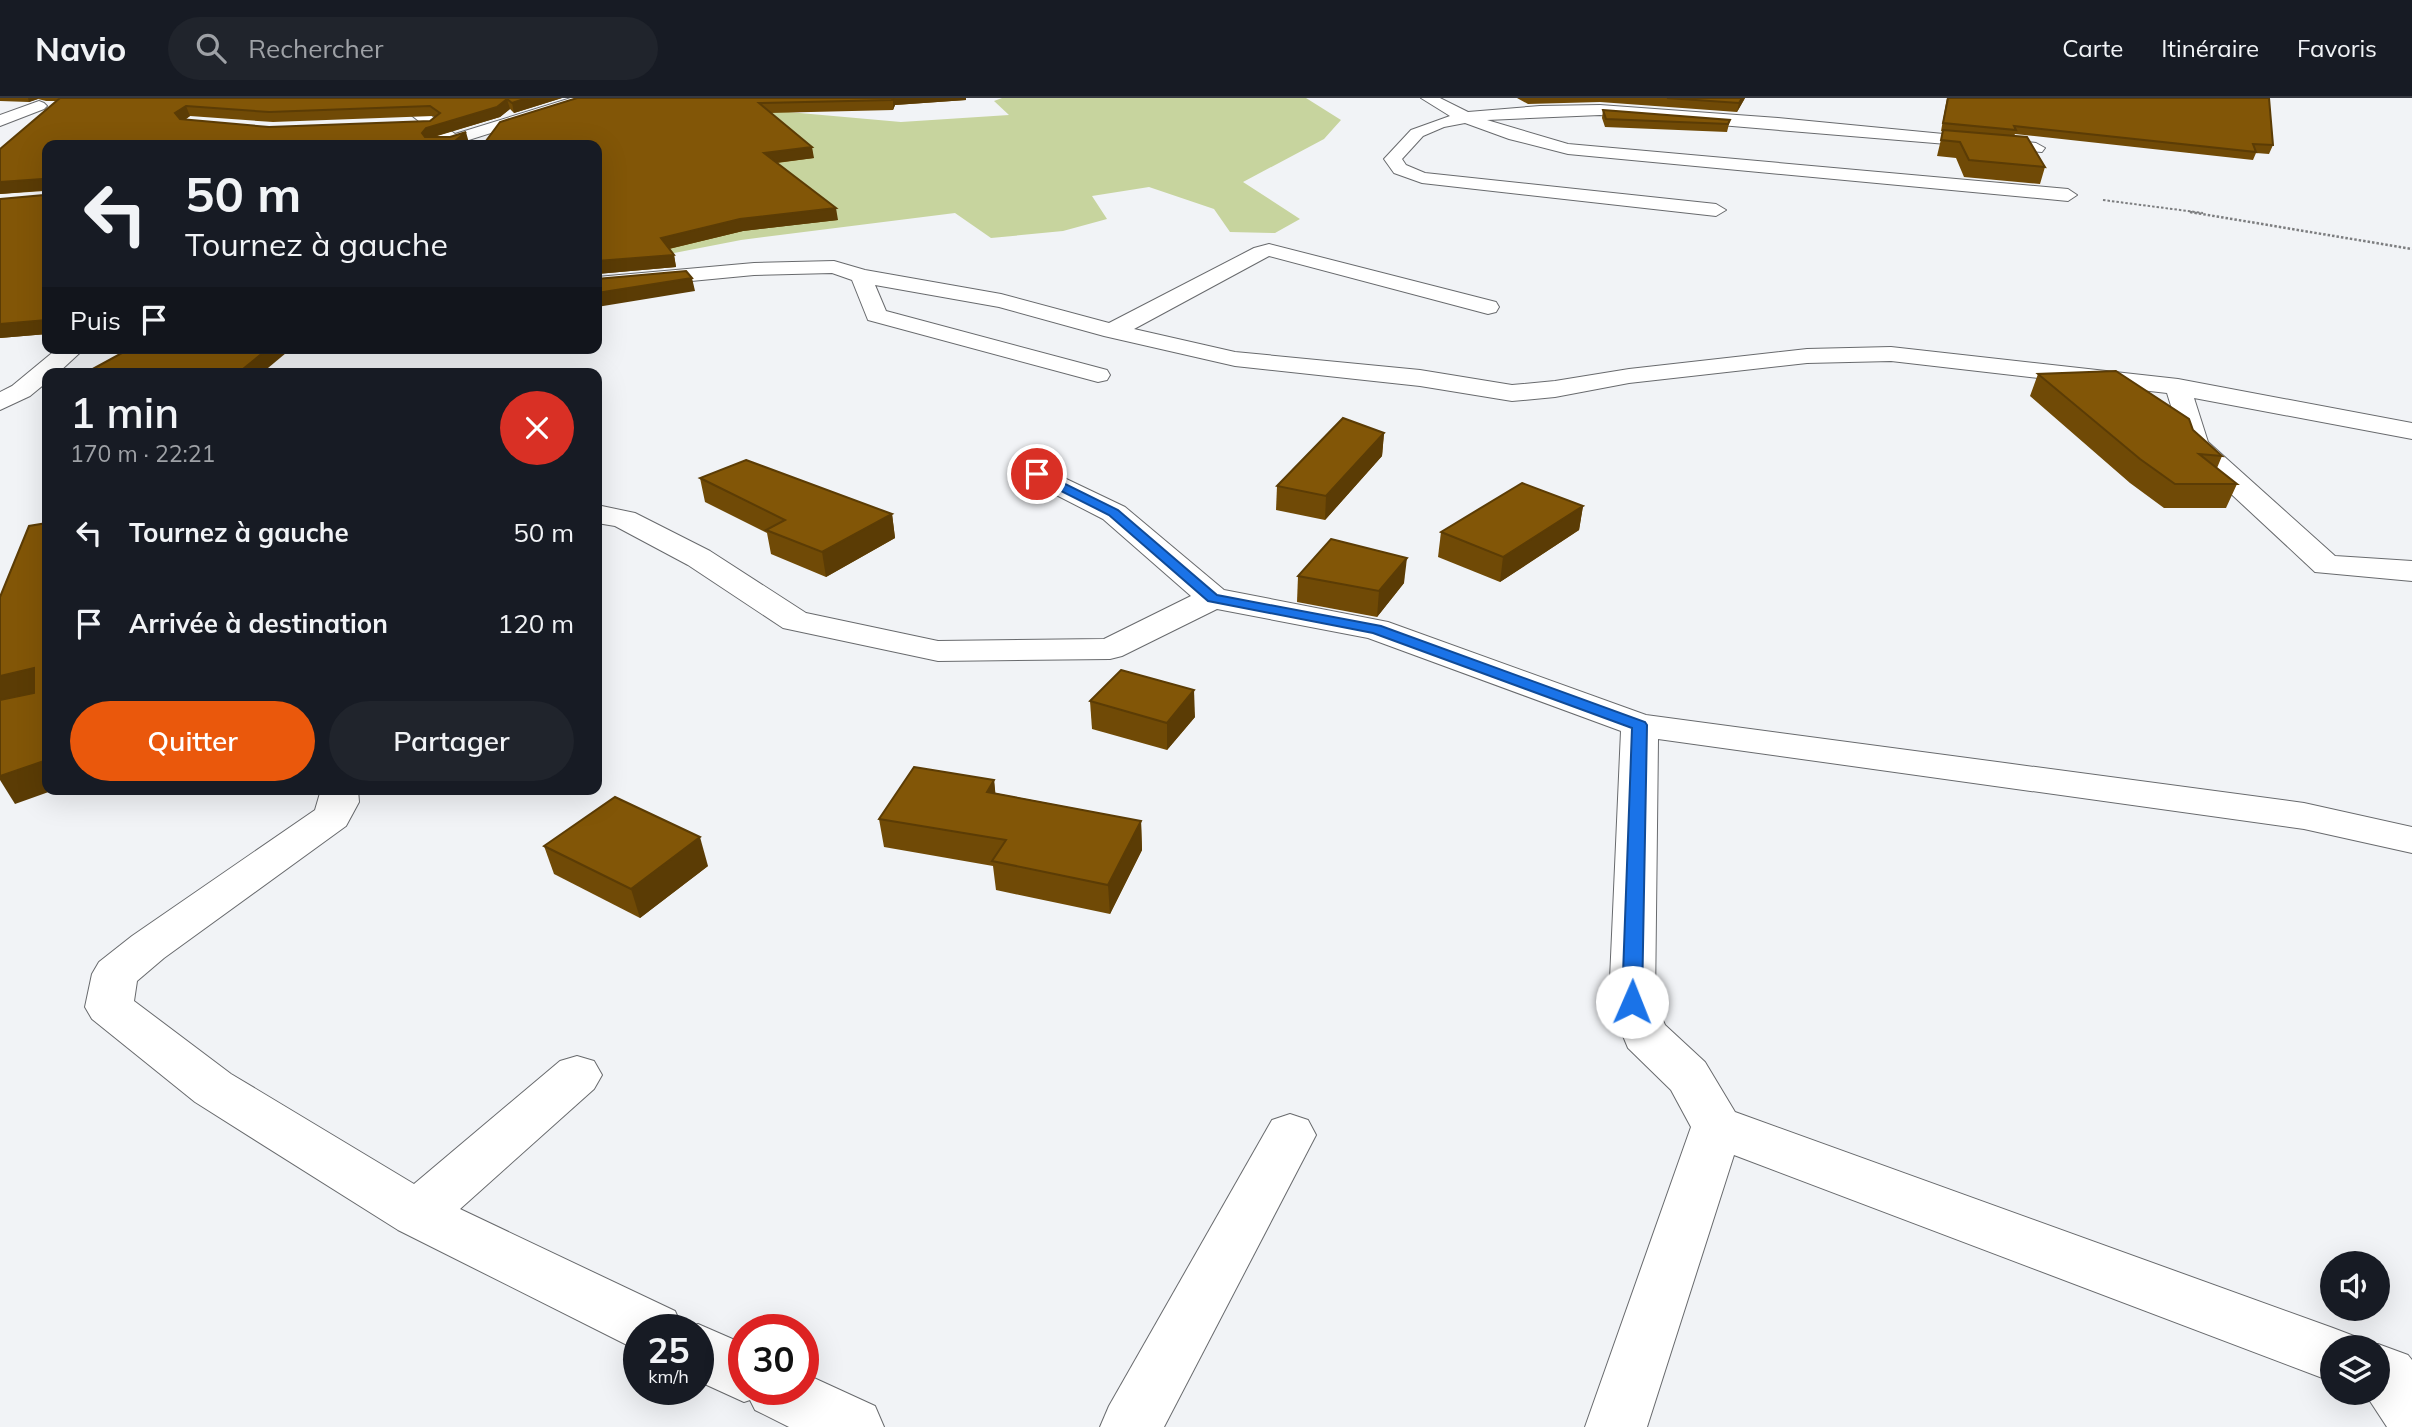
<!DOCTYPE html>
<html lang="fr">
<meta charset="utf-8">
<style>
:root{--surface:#171b24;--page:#20242c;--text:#f1f3f6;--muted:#9ea1a6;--line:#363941;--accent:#ea580c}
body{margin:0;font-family:Mulish,sans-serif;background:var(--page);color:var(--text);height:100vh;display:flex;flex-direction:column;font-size:26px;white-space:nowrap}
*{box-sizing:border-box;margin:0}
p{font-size:23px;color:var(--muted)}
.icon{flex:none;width:38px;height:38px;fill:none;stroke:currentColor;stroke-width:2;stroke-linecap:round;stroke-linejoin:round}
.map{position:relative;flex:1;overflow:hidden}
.drawer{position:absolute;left:42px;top:270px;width:560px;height:427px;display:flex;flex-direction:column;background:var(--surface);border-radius:14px;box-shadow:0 7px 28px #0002}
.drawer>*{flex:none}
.top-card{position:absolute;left:42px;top:42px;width:560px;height:214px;border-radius:14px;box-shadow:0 7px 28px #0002;background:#171b24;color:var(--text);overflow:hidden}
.controls{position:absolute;left:2320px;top:1153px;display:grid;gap:14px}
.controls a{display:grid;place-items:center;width:70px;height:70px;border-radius:50%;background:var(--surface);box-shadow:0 7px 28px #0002;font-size:35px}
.speed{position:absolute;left:623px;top:1216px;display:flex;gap:14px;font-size:35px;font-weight:700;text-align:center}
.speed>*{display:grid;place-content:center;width:91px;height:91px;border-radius:50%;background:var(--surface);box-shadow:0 7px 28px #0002;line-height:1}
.speed small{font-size:18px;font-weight:400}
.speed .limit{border:10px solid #d22;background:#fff;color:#111}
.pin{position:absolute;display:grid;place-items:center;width:60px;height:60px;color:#fff;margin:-30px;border:4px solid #fff;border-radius:50%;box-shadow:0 2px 7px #0007}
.me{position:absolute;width:77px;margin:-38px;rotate:1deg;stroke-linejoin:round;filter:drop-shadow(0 0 5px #0008)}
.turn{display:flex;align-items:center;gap:24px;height:147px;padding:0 28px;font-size:32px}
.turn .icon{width:91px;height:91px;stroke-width:2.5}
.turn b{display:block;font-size:49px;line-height:60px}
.then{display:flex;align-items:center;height:66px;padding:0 28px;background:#0003;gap:14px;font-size:26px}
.round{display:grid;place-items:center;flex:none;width:74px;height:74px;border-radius:37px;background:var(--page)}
.headline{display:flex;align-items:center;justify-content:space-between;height:119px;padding:0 28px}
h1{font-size:42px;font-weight:600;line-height:52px}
.cta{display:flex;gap:14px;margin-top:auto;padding:14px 28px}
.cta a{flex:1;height:80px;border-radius:42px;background:var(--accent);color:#fff;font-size:28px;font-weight:600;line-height:80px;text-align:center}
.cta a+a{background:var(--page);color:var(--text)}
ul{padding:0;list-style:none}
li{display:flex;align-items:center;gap:21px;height:91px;padding:0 28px}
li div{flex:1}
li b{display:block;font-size:26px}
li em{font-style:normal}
header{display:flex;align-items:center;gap:42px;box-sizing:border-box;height:98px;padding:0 35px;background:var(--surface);border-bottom:2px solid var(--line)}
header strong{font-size:33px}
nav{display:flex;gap:38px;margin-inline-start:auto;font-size:24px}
.search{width:490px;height:63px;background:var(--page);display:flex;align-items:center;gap:18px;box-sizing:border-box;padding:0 24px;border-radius:38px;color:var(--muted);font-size:26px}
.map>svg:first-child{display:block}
</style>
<header>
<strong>Navio</strong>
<div class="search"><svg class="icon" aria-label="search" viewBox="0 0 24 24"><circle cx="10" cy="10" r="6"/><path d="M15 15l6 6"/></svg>Rechercher</div>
<nav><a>Carte</a><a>Itinéraire</a><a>Favoris</a></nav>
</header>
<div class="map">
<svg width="2412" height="1329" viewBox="0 0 2412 1329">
<rect width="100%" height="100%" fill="#f1f3f6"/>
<!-- green -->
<polygon fill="#c7d49e" points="1002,0 1306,0 1341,22 1324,41 1243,84 1300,121 1275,135 1230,134 1214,111 1149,89 1092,98 1107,121 1063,133 991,140 955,115 741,142 597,170 597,47 555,47 777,13 901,24 1009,17 994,3"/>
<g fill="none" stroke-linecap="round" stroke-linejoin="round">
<defs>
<g id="minor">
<polygon points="390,0 408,0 455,36 571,0 595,0 592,3 453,47 428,47 430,43 440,40"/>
<polygon points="1421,0 1440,0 1468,14 1540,8 1600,7 1778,20 2036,45 2045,50 2042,54 1600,17 1487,22 1568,46 2068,91 2077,97 2068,103 1568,56 1509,41 1465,25 1444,29 1423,38 1402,61 1406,67 1425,75 1716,106 1726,112 1716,118 1422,85 1394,75 1384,61 1411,32 1450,18"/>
<polygon points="39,3 44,5 47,8 44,11 0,28 0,17"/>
<polygon points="1269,146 1496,204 1499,209 1496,214 1488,216 1269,158 1134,231 1235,254 1420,272 1512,287 1555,283 1629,271 1807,251 1891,249 2178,281 2412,325 2412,341 2194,300 2208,344 2335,458 2412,463 2412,483 2315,474 2185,353 2167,295 1891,263 1807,265 1629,285 1555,299 1512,303 1420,288 1235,268 1104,238 999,209 875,187 886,213 1107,272 1110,277 1107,282 1098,284 868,222 852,182 832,175 754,177 597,192 597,179 754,165 834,163 865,172 1001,196 1109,225 1254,150"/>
<polygon points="58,250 85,250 58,275 47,275 47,284 30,298 0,312 0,294 12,288"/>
<polygon points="1037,367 1125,409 1224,492 1388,524 1646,617 2304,705 2412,729 2412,755 2304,731 1658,641 1655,904 1665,927 1705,964 1735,1014 2333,1230 2354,1238 2359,1250 2333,1250 2333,1284 1734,1057 1647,1329 1585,1329 1691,1029 1671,992 1628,950 1609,904 1621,633 1368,540 1217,511 1122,558 1110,561 938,563 783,530 688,467 615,428 597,425 597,407 635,415 710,453 806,515 938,543 1104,541 1191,498 1103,421 1027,382 1023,376 1027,370"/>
<polygon points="317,691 358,691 359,704 346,728 164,860 137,883 134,903 231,976 414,1086 560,963 577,958 594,963 602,977 594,991 460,1111 675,1213 683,1231 698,1226 744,1246 744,1292 803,1292 803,1275 875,1308 884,1329 789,1329 755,1312 750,1302 744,1304 698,1283 698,1232 639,1232 639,1253 398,1132 195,1004 92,921 85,909 92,876 99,864 132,838 315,712 320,695"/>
<polygon points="1290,1016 1308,1022 1316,1037 1164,1329 1100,1329 1109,1308 1272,1022"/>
<polygon points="2378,1246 2408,1257 2412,1262 2412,1329 2387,1329 2366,1297 2360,1295 2378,1295 2378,1250 2369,1250"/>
</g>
</defs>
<!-- minor casing -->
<use href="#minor" stroke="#686a6d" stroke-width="2"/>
<!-- path-far1 -->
<polyline stroke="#7c7d7f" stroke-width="2" stroke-dasharray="2.5 2" stroke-linecap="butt" points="2103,102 2203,115"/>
<!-- path -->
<polyline stroke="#7c7d7f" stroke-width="2.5" stroke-dasharray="2.5 2" stroke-linecap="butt" points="2190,114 2412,151"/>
<!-- minor -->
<use href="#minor" fill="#fff" fill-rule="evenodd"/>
</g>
<!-- wall -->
<g fill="#704a06" fill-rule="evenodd">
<path d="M 0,0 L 562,0 L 514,15 L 510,11 L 500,19 L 434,39 L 469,45 L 466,47 L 47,47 L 47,236 L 0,240 L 44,97 L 44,93 L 0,96 L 0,51 L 57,3 L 46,3 L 38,1 L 29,4 L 0,3 ZM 190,18 L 273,24 L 433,18 L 435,20 L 430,23 L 269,29 L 185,22 Z"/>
<polygon points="577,0 966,2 895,7 893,12 770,15 814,60 777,65 838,122 743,133 669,151 674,157 676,169 597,176"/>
<polygon points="1517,0 1745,0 1737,14 1600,4 1528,6"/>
<polygon points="1947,0 2269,0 2273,47 2269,56 2256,55 2253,62 2015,36 2014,38 2045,69 2040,86 1964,79 1956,60 1937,58 1943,33 1941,33"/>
<polygon points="1603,12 1730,22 1727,34 1605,29 1602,20"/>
<polygon points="2038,276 2222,358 2217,370 2237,386 2226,410 2164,410 2130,385 2030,298"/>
<polygon points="1384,335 1382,358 1325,422 1276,412 1277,388"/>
<polygon points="700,380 892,416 895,440 826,479 771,456 767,435 705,404"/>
<polygon points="1583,408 1579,432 1500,484 1438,459 1441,434"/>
<polygon points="1298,478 1404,485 1377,519 1297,504"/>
<polygon points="1090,603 1195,619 1167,652 1092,631"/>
<polygon points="994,682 995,695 1141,723 1142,752 1110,816 996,792 993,768 884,749 879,721"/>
<polygon points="469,691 487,691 480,696"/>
<polygon points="544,748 708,768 640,820 554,776"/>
</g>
<!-- shaded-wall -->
<g fill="#5b3c05">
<polygon points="28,0 38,0 38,1 29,4"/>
<polygon points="527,0 562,0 514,15 512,5"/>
<polygon points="893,0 966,0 966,2 895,7 893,12"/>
<polygon points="1742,0 1745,0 1737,14 1739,5"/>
<polygon points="507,1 510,11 500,19 429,40 426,46 422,35 426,30"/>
<polygon points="186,8 190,18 179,25 175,15"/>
<polygon points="466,34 469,45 466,47 450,47"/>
<polygon points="812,49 814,60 766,66 764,55"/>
<polygon points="42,81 47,92 0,96 0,84"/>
<polygon points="836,110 838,122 743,133 664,152 661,140 740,121"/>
<polygon points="674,157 676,169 597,176 597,163"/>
<polygon points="692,180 695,193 597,209 597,195"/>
<polygon points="47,222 47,236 0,240 0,226"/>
<polygon points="269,250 292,250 262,275 238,275"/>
<polygon points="1384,335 1382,358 1325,422 1326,398"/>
<polygon points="1583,408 1579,432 1500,484 1503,459"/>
<polygon points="892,416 895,440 826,479 822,454"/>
<polygon points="1407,460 1404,485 1377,519 1379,493"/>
<polygon points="34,570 47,594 0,608 0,578"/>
<polygon points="1194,592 1195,619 1167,652 1167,625"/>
<polygon points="47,662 47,691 57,691 15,706 0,682 0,678"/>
<polygon points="994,682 997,710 987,694"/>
<polygon points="478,691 487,691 480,696"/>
<polygon points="1141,723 1142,752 1110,816 1108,787"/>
<polygon points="700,739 708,768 640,820 631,791"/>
</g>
<!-- building -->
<g fill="#825607" stroke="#5b3c05" stroke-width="2" fill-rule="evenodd">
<path d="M 60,0 L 527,0 L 512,5 L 507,1 L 497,9 L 426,30 L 422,35 L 425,39 L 450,39 L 466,34 L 450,47 L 47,47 L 47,222 L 0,226 L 0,101 L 44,97 L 44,84 L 42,81 L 0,84 L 0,51 ZM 186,8 L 269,14 L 430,8 L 440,15 L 430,23 L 269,29 L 180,21 L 175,15 Z"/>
<polygon points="577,0 893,0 892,2 759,5 812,49 764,55 836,110 740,121 661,140 674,157 597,163 597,47 483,47 500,24"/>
<polygon points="1667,0 1742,0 1739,5"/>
<polygon points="1948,0 2269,0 2273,47 2253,46 2256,54 2014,28 2016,32 1943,25"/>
<polygon points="1603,12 1730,22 1728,26 1606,21"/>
<polygon points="1943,32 2027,39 2045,69 1969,62 1960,44 1941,42"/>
<polygon points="686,173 692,180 597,195 597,181"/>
<polygon points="131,250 269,250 238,275 87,274"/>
<polygon points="2116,273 2189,321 2193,332 2222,358 2199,356 2237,386 2175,386 2140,361 2038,276"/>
<polygon points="1343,320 1384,335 1326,398 1277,388"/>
<polygon points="746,362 892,416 822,454 766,432 785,422 700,380"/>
<polygon points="1522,385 1583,408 1503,459 1441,434"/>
<polygon points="47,425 47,662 0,678 0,602 34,595 34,570 0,578 0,499 29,428"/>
<polygon points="1331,441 1407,460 1379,493 1298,478"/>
<polygon points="1121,572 1194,592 1167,625 1090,603"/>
<polygon points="914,669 994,682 987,694 1141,723 1108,787 992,763 1006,742 879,721"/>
<polygon points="615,699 700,739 631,791 544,748"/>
</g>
<!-- route -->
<polygon fill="#1a73e8" stroke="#114b97" stroke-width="2" points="1033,374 1041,374 1118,412 1217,497 1381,528 1645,624 1647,627 1642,904 1639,909 1625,909 1622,904 1632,630 1373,535 1208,503 1109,417 1033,379"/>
</svg>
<div class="controls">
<a><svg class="icon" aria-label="sound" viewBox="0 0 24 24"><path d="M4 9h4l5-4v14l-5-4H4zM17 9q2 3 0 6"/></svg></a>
<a><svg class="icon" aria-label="layers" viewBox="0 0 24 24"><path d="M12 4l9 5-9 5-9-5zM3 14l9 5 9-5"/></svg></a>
</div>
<div class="speed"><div>25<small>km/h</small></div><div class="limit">30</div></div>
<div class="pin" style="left:1037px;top:376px;background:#d93025"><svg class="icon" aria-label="arrive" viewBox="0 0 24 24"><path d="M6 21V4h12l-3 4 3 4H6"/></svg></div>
<svg class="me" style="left:1632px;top:904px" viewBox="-20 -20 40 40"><circle r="19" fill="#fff"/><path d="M0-13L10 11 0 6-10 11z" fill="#1a73e8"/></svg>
<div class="top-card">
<div class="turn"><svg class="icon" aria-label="left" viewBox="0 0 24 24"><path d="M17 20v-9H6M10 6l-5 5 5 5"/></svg><div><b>50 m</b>Tournez à gauche</div></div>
<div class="then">Puis<svg class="icon" aria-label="arrive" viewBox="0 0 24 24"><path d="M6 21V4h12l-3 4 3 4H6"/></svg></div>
</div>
<section class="drawer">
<div class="headline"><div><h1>1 min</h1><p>170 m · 22:21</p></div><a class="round" style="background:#d93025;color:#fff"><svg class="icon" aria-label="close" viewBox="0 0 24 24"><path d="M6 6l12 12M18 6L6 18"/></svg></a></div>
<ul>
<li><svg class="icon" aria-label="left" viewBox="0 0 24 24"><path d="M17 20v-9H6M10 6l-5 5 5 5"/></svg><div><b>Tournez à gauche</b></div><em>50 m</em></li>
<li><svg class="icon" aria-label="arrive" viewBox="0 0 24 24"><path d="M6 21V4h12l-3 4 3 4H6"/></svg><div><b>Arrivée à destination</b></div><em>120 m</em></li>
</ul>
<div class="cta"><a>Quitter</a><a>Partager</a></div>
</section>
</div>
